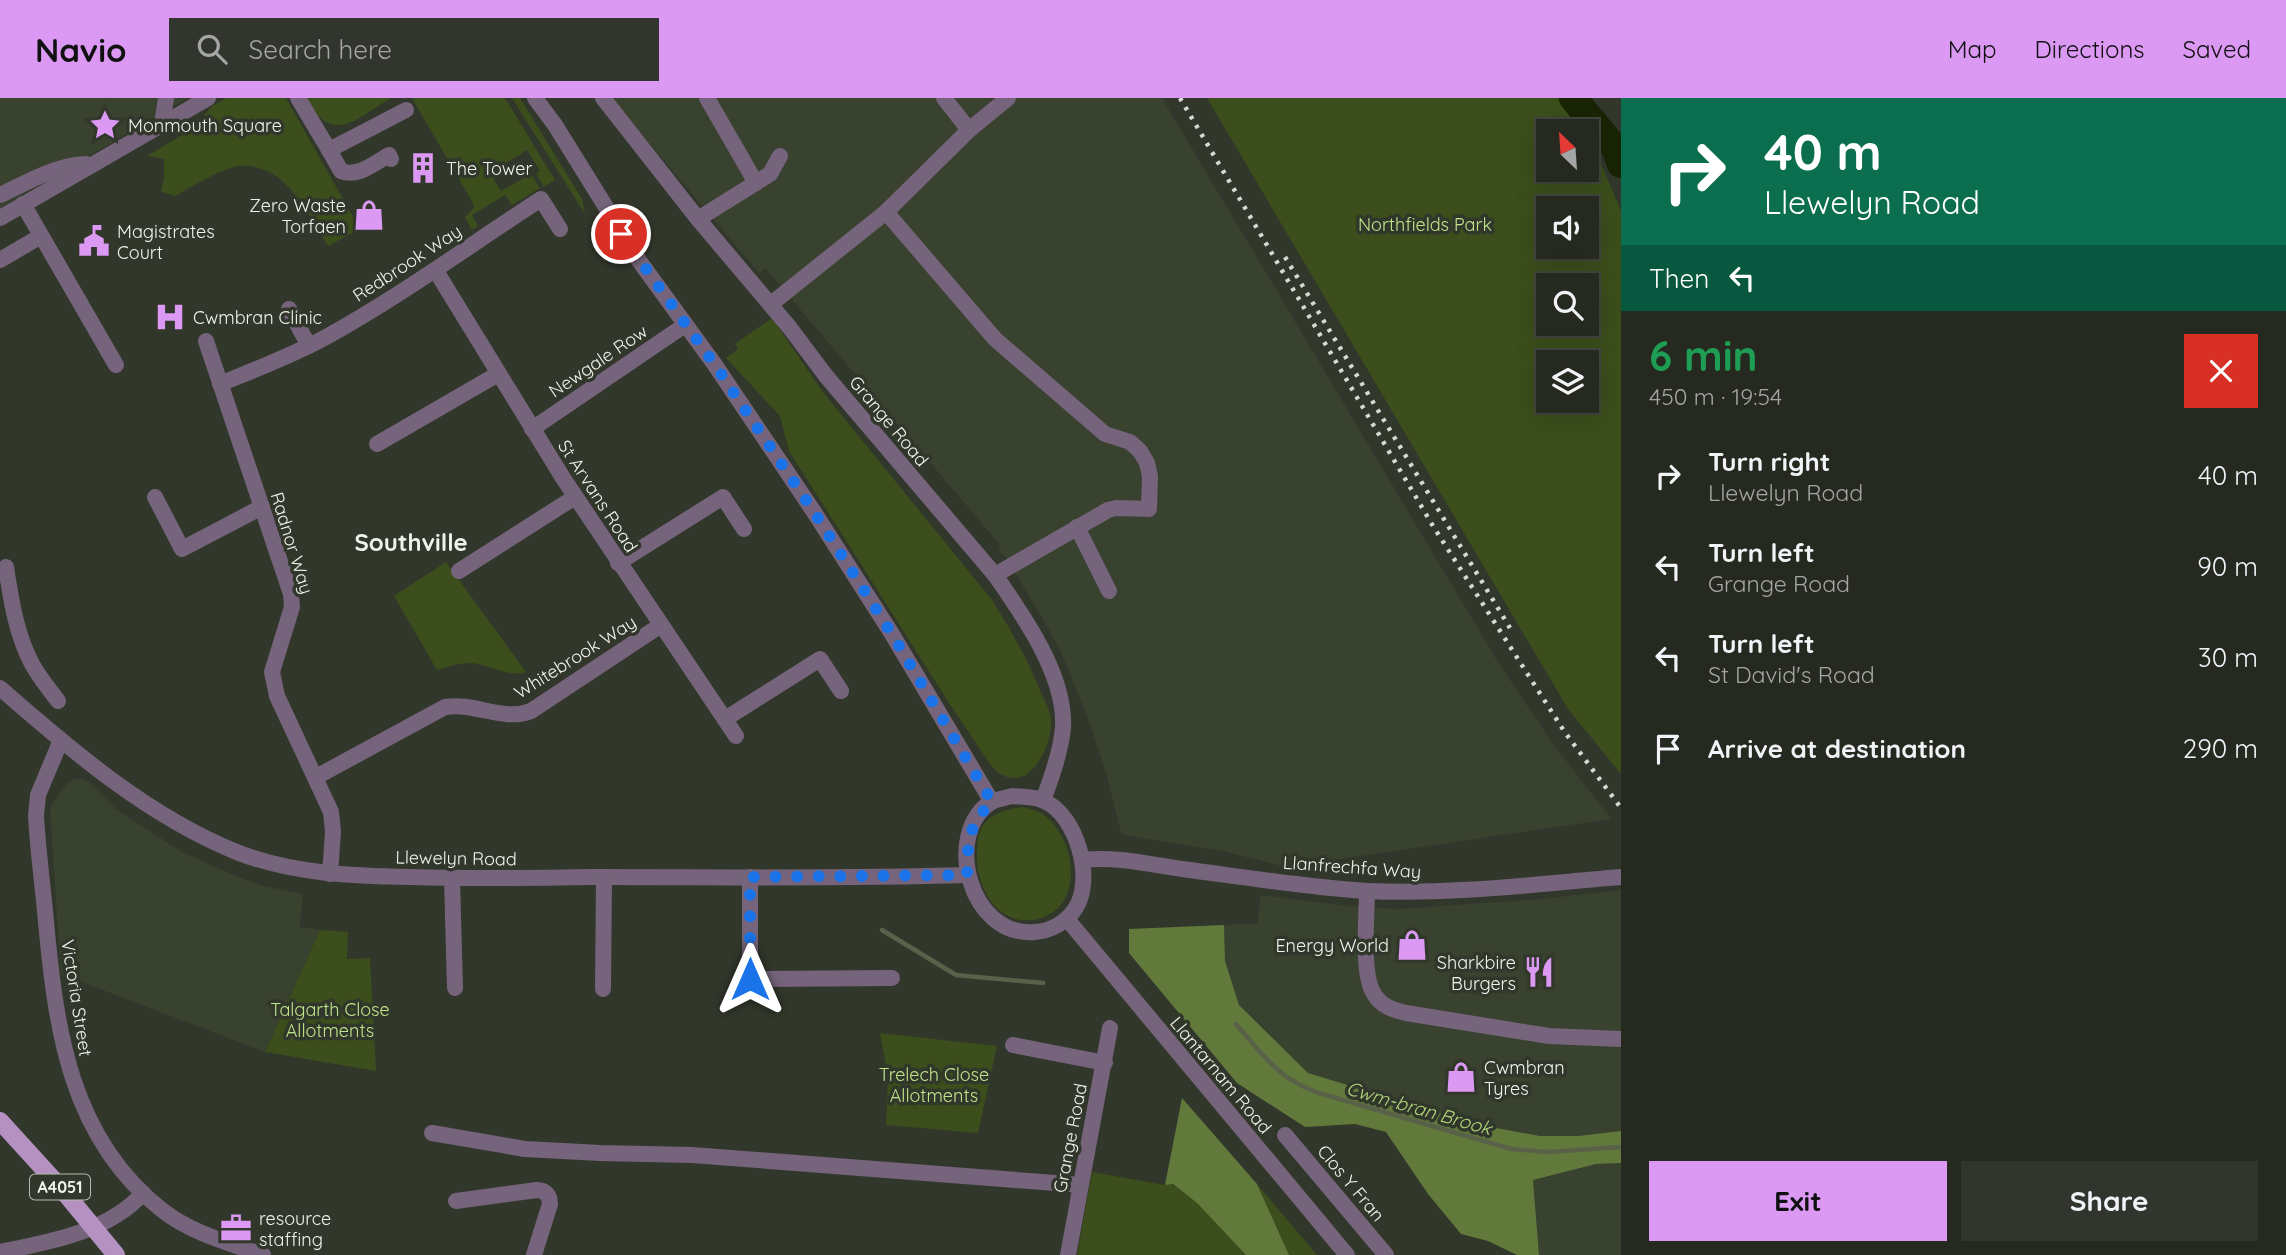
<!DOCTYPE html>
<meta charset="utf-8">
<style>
:root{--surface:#262920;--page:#32352d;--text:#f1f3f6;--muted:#a4a6a5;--line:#42453e;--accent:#dc99f4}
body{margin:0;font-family:Quicksand,sans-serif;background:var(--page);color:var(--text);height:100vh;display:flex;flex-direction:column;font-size:26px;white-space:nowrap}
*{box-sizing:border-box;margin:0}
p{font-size:23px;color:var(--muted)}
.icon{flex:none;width:38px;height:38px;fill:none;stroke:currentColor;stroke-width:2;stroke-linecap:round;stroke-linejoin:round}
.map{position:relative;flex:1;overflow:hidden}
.panel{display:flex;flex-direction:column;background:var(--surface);width:665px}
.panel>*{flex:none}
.guide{background:#0b6e4f;color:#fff;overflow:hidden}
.needle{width:46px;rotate:335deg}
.buttons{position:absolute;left:1536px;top:21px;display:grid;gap:14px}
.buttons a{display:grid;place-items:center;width:63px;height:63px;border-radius:0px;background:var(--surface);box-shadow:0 7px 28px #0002,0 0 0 2px var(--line);font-size:35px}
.pin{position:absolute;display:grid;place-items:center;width:60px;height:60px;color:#fff;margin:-30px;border:4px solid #fff;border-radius:50%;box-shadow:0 2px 7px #0007}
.me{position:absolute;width:77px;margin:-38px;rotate:0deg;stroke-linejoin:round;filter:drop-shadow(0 0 5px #0008)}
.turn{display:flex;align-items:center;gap:24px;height:147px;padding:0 28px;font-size:32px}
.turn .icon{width:91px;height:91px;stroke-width:2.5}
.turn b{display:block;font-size:49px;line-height:60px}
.then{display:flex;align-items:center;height:66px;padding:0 28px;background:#0003;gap:14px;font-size:26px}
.round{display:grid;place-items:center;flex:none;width:74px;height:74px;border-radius:0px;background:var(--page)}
.head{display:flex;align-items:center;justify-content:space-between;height:119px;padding:0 28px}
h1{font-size:42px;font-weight:700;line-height:52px;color:#1e9e55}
.button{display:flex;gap:14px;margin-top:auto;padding:14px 28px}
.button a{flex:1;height:80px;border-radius:0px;background:var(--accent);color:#111;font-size:28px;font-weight:700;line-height:80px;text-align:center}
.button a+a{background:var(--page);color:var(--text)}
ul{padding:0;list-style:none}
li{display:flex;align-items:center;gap:21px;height:91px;padding:0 28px}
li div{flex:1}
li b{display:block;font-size:26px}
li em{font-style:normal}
header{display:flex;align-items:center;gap:42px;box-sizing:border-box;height:98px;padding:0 35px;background:var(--accent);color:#111}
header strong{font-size:33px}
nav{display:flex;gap:38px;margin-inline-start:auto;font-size:24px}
.search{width:490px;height:63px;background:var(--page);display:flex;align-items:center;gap:18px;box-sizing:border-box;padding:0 24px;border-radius:0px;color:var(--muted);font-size:26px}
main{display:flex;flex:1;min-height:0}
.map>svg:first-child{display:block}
</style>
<header>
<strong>Navio</strong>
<div class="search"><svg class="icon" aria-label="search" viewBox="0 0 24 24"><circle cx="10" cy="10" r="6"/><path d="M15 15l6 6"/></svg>Search here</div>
<nav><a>Map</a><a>Directions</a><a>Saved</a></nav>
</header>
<main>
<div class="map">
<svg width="1621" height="1157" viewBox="0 0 1621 1157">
<rect width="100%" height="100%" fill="#32372b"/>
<!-- built -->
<g fill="#39412f">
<polygon points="0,0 188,0 0,110"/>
<polygon points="611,0 1162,0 1496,561 1549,640 1611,721 1286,769 1222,753 1124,737 1121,735 1107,678 1091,629 1069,573 1056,544 1007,461 998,451 1001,448 765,170 760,176"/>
<polygon points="81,680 88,683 116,711 182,754 240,780 264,788 303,796 300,829 320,832 265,954 61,876 50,713 51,708 67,685 72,682"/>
<polygon points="1621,792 1621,1033 1578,1038 1540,1038 1480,1027 1308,975 1239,907 1225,863 1224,827 1258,825 1260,797 1346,808 1398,811 1541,801"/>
<polygon points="1621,1065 1621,1157 1539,1157 1533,1082 1596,1066"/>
</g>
<!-- green -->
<g fill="#3b4e1b" fill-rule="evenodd">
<path d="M 226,0 L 286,0 L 360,131 L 328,148 C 307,115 286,65 240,68 C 221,70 192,89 175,98 L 161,94 L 164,80 L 164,61 L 147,58 L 195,29 L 211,9 Z"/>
<path d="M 306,0 L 391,0 C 355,21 333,49 306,0 Z"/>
<polygon points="412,0 505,0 555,82 544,89 536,76 540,73 527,52 490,75 501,93 531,76 540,90 512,107 505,97 472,117 478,128 472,132 465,119 474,110 473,105"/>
<polygon points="512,0 520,0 582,101 585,116"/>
<path d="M 1207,0 L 1558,0 L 1580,33 L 1549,33 L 1549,72 L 1587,72 L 1587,45 L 1603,70 L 1621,113 L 1621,676 L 1568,611 ZM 1549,110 L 1587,110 L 1587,149 L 1549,149 ZM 1549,187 L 1587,187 L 1587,226 L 1549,226 ZM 1549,264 L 1587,264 L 1587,303 L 1549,303 Z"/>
<path d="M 772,220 L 822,293 L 992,502 C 1011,532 1028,562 1041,595 C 1045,603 1050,612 1051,621 C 1052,641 1042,667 1024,678 C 1009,683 1000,678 990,666 L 951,608 L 789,353 L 780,318 L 726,260 L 738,251 L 735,246 Z"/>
<path d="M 446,464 L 526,574 C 508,580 489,566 470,565 C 458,565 448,569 437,572 L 394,498 Z"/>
<path d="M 1023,709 C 1033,711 1044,715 1051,723 C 1069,742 1077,775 1066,798 C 1061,811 1050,817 1038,821 C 997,831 974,786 977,752 C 977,744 979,732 984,726 C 994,714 1008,711 1023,709 Z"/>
<polygon points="320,832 348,834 347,861 370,860 376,973 265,954"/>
<polygon points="880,935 997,948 978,1035 886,1027 888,979"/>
<polygon points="1092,1074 1165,1087 1172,1086 1197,1105 1246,1157 1077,1157"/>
<polygon points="1257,1086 1317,1157 1289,1157"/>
</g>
<!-- forest -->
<g fill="#617a3b">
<polygon points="1224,827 1225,863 1239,907 1308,975 1480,1027 1540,1038 1578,1038 1621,1033 1621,1065 1596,1066 1533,1082 1539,1157 1517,1157 1488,1143 1461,1136 1428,1096 1386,1034 1355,1026 1305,1029 1237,985 1129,855 1129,831"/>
<polygon points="1182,1000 1257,1086 1289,1157 1246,1157 1197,1105 1173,1086 1165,1087"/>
</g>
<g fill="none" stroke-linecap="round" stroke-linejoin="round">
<!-- stream -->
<g stroke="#596249" stroke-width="4.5">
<polyline points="882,832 956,877 1043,885"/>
<path d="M 1236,926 C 1262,956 1279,982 1319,995 L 1511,1051 L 1547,1054 L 1621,1049"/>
</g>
<!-- river -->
<polyline stroke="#182404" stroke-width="28" points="1573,0 1615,50 1621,66"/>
<!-- minor -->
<g stroke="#75647b" stroke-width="16">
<polyline points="298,0 329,52 406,12"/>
<polyline points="535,0 555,27 640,164 715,267 814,414 892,536 992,704"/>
<path d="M 603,0 L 698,121 L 790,230 L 826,278 L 995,477 C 1023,517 1066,578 1063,629 C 1061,654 1052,679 1043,702"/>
<polyline points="707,0 756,85"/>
<polyline points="944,0 969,32 1008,0"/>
<polyline points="162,27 166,0"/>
<path d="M 329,52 L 341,73 C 358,80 374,65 389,57 L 391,61"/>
<path d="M 0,97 C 28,84 56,67 86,66"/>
<polyline points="23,106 116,267"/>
<polyline points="886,114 995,241 1105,336 1130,344 1140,353 1147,365 1150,378 1149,411 1116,410 1108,412 995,477"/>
<polyline points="0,120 208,0"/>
<polyline points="698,121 770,76 780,58"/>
<polyline points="0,162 41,138"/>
<polyline points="436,173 563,380 736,638"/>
<polyline points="771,206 886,114 969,32"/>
<polyline points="289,211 309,248"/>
<polyline points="206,243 291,496 292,509 272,574 277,598 331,714 333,734 330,776"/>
<path d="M 220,286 C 256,271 294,257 328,238 C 402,197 470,147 541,101 L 560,131"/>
<polyline points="532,331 685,227"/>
<polyline points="377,346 498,276"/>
<polyline points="155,399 182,451 262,409"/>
<polyline points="1077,429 1109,493"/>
<polyline points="618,465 723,399 744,431"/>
<path d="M 6,469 C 11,501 16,536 32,566 C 39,579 49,591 58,603"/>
<polyline points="459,473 575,399"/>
<path d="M 0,590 C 72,653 149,719 239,755 C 294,776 353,778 411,779 C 473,781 535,780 596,779 C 720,779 844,781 967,777"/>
<polyline points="725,621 820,561 841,593"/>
<path d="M 61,642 L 38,697 L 36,718 C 38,754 43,789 46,824 C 56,931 70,1040 162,1112 C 191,1135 229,1145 263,1157"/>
<path d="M 316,679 L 445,609 C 474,604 503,624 531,613 L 661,527"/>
<path d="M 1012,698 C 1022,699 1034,698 1044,703 C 1077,717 1095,782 1075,811 C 1066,825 1050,833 1035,834 C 969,840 943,735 991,704 C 997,701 1006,700 1012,698 Z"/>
<path d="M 1082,762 C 1116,758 1148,766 1182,771 C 1243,779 1305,789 1367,793 C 1451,797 1537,786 1621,779"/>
<polyline points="750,779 750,881 892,880"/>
<polyline points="452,781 455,890"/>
<path d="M 1367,793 C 1367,817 1361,877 1374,896 C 1381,908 1393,912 1406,915 L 1549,938 L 1621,941"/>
<polyline points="1067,821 1347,1157"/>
<polyline points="603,891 604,779"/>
<polyline points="1013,947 1105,965"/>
<polyline points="432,1035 525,1051 600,1055 692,1057 1081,1087"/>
<polyline points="1285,1037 1386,1157"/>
<path d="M 456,1103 L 537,1092 C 545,1092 550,1097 550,1106 L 534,1157"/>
<path d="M 0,1154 C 49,1144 109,1134 143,1095"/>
<polyline points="1068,1157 1110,930"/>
</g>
<!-- major -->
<polyline stroke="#b491c1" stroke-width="18" points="0,1023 61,1090 116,1157"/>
<!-- rail -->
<g stroke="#d7dad2" stroke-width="4.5" stroke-dasharray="3.5 7" stroke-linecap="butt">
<polyline points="1180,0 1433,428 1564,633 1621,710"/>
<polyline points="1285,159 1510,530"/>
</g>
</g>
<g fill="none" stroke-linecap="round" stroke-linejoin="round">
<!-- route -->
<path stroke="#1a73e8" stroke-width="12" stroke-dasharray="0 21.6" d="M 621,136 L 715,267 L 814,414 L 892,536 L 992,704 C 967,728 968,744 967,777 L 750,779 L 750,881"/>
</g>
<!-- icons -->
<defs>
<symbol id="sight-bare" viewBox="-9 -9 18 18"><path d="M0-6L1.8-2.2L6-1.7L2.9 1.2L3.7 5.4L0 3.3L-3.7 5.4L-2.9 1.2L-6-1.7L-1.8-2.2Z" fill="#dc99f4" stroke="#32372b" stroke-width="2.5" paint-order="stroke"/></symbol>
<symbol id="building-bare" viewBox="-9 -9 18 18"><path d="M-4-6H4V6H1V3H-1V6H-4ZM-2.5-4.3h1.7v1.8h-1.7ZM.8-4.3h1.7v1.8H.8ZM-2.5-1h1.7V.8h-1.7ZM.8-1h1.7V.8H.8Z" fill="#dc99f4" stroke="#32372b" stroke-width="2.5" paint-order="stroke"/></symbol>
<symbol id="shop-bare" viewBox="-9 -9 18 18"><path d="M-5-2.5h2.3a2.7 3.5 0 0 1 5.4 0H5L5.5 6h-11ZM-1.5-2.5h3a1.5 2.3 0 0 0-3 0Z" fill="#dc99f4" stroke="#32372b" stroke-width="2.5" paint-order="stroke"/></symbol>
<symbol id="civic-bare" viewBox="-9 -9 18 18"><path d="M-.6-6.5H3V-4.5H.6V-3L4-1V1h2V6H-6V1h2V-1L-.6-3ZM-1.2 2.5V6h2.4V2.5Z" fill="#dc99f4" stroke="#32372b" stroke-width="2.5" paint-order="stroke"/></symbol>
<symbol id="hospital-bare" viewBox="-9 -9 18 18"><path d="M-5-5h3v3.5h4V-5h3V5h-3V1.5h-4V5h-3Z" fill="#dc99f4" stroke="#32372b" stroke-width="2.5" paint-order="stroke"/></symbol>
<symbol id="restaurant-bare" viewBox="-9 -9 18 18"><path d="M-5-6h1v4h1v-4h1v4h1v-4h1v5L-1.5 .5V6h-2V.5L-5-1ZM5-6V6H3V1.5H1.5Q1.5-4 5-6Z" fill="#dc99f4" stroke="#32372b" stroke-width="2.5" paint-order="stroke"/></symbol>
<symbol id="office-bare" viewBox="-9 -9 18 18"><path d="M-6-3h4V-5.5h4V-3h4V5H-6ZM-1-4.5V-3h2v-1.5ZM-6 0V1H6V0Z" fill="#dc99f4" stroke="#32372b" stroke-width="2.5" paint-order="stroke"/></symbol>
</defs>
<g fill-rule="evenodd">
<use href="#sight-bare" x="83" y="5" width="44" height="44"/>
<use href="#building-bare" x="401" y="48" width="44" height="44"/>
<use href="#shop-bare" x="347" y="95" width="44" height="44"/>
<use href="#civic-bare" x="72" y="121" width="44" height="44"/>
<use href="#hospital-bare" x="148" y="197" width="44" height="44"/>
<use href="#shop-bare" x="1390" y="825" width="44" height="44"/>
<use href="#restaurant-bare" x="1517" y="852" width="44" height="44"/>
<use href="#shop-bare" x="1439" y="957" width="44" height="44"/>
<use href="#office-bare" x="214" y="1108" width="44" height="44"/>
</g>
<g text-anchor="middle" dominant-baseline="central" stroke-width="7" stroke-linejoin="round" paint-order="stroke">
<!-- shield labels -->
<rect fill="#32372b" stroke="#b7bbb1" stroke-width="2" x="30" y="1076.5" width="60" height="25" rx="5"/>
<g font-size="16" font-weight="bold" fill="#f0f3eb">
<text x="60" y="1089">A4051</text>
</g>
<!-- poi labels -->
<g font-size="18" fill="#f0f3eb" stroke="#32372b" text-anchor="start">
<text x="128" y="27">Monmouth Square</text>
<text x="446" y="70">The Tower</text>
<text x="346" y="107" text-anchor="end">Zero Waste<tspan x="346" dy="21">Torfaen</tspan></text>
<text x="117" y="133">Magistrates<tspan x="117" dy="21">Court</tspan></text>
<text x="193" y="219">Cwmbran Clinic</text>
<text x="1389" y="847" text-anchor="end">Energy World</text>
<text x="1516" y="864" text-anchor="end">Sharkbire<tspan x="1516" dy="21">Burgers</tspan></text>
<text x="1484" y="969">Cwmbran<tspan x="1484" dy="21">Tyres</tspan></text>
<text x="259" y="1120">resource<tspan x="259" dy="21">staffing</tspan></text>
</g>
<!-- park labels -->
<g font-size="18" fill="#bfe48a" stroke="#32372b">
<text x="1425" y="126">Northfields Park</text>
<text x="330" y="911">Talgarth Close<tspan x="330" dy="21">Allotments</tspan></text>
<text x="934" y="976">Trelech Close<tspan x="934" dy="21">Allotments</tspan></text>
</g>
<!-- street labels -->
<g font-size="18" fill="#f0f3eb" stroke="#32372b">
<text transform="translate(407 165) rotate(-33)">Redbrook Way</text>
<text transform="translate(598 263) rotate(-34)">Newgale Row</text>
<text transform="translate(889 323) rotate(50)">Grange Road</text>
<text transform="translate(598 398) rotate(57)">St Arvans Road</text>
<text transform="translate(292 445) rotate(73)">Radnor Way</text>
<text transform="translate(575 559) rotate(-32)">Whitebrook Way</text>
<text transform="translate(456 760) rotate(1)">Llewelyn Road</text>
<text transform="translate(1352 769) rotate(4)">Llanfrechfa Way</text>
<text transform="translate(77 900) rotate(81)">Victoria Street</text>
<text transform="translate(1221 977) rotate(50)">Llantarnam Road</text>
<text transform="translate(1070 1040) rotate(-79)">Grange Road</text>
<text transform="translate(1351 1085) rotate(50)">Clos Y Fran</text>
</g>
<!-- water labels -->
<g font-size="19" font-style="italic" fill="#b1d67c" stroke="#32372b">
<text transform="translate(1419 1010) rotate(16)">Cwm-bran Brook</text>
</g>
<!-- district labels -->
<g font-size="24" font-weight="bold" fill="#f0f3eb" stroke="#32372b">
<text x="411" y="444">Southville</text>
</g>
</g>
</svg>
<div class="buttons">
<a><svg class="needle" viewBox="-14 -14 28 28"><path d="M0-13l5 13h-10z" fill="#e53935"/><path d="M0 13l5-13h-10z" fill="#a4a6a5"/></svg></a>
<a><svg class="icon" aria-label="sound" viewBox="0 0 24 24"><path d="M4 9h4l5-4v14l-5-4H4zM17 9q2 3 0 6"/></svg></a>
<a><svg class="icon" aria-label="search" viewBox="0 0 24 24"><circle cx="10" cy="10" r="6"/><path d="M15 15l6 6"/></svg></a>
<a><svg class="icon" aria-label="layers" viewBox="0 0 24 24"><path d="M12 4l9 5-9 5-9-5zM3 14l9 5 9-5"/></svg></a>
</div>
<div class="pin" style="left:621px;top:136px;background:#d93025"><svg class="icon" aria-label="arrive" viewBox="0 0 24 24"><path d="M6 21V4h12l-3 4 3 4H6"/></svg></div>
<svg class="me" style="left:750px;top:881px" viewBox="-20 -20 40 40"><path d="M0-17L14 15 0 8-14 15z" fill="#1a73e8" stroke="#fff" stroke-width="4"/></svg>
</div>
<section class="panel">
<div class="guide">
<div class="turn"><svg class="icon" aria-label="right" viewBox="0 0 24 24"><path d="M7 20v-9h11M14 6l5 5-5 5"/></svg><div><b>40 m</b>Llewelyn Road</div></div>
<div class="then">Then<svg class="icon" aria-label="left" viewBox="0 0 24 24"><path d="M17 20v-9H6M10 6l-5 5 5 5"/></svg></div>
</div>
<div class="head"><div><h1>6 min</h1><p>450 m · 19:54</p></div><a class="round" style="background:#d93025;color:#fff"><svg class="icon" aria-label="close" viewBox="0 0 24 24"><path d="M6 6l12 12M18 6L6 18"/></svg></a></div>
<ul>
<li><svg class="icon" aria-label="right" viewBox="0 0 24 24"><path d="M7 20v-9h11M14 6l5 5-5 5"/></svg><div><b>Turn right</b><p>Llewelyn Road</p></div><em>40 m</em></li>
<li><svg class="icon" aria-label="left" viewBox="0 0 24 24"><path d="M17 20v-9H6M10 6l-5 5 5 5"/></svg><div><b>Turn left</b><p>Grange Road</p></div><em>90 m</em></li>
<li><svg class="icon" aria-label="left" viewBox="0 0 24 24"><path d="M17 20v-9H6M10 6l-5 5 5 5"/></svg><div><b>Turn left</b><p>St David's Road</p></div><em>30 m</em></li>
<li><svg class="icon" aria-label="arrive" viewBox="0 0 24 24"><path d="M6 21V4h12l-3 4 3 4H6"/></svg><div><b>Arrive at destination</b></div><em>290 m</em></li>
</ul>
<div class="button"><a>Exit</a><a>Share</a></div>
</section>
</main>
